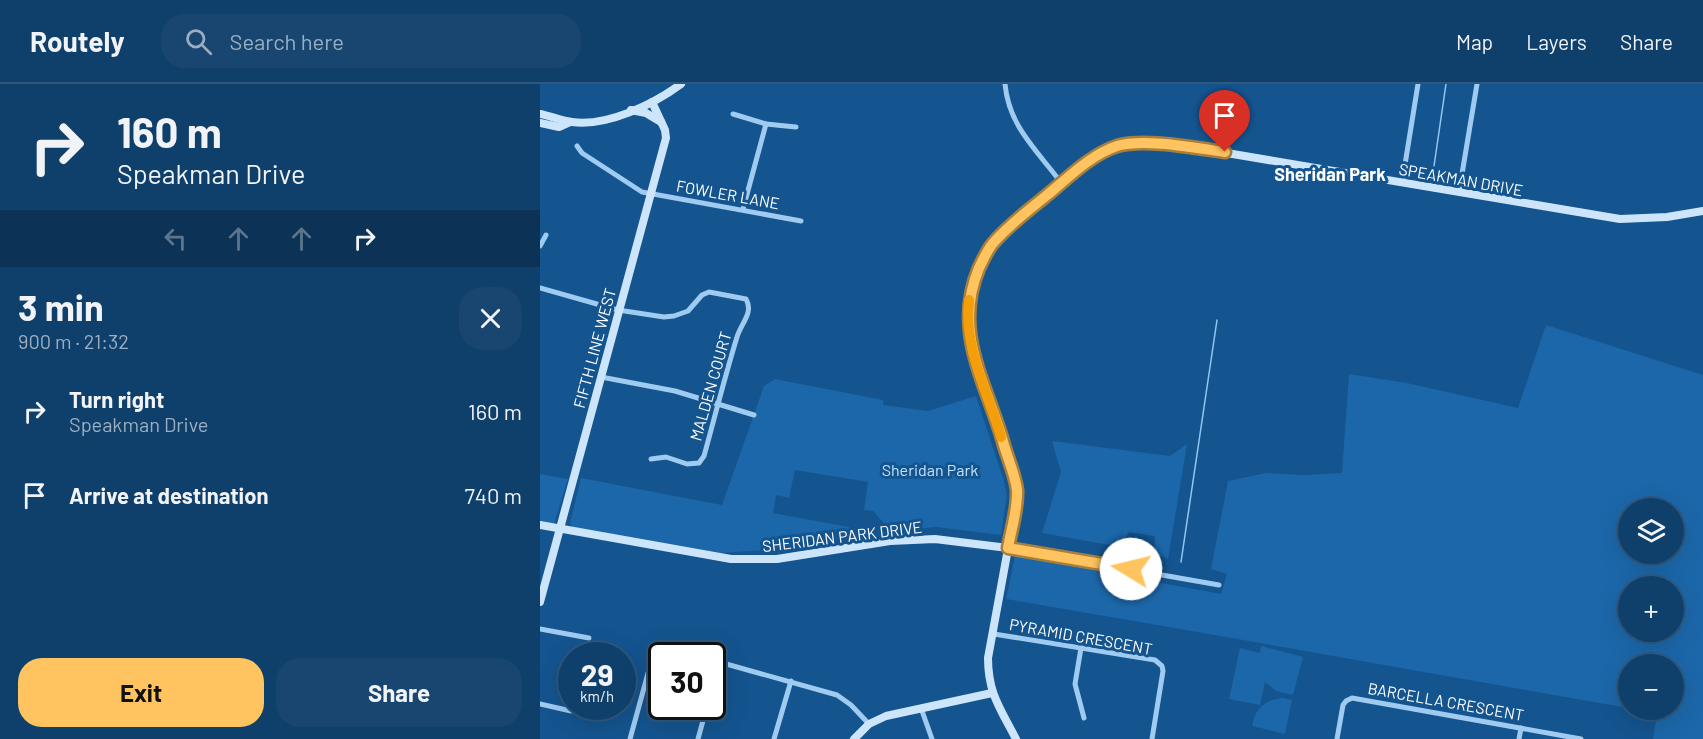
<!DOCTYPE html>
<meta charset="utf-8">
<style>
:root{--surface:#0f3f6b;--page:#184671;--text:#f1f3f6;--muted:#9bafc1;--line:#2f587e;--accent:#ffc45f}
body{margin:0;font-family:Barlow,sans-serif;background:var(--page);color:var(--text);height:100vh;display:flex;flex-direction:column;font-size:22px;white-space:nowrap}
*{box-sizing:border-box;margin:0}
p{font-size:20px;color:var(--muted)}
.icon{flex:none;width:33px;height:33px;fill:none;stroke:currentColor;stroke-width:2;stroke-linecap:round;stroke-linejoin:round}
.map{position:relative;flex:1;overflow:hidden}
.panel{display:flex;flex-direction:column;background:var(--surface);width:540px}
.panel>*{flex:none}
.hud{background:#0f3f6b;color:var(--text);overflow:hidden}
.fabs{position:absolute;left:1078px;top:414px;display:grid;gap:12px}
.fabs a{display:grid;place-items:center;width:66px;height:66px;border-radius:50%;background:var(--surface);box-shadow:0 6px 24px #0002,0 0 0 2px var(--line);font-size:30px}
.speed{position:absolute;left:18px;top:558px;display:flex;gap:12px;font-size:30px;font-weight:700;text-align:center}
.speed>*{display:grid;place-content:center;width:78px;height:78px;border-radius:50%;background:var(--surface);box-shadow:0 6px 24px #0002,0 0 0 2px var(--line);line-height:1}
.speed small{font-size:15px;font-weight:400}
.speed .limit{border:3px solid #111;border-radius:9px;background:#fff;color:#111}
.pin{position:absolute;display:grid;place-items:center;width:51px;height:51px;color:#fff;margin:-62px -26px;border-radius:50% 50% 50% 0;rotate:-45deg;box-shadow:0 0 6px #0007}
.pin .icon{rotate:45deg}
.me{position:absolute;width:66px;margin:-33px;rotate:279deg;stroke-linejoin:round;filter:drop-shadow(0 0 4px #0008)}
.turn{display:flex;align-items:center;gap:21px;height:126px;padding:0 18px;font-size:27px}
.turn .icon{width:78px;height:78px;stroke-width:2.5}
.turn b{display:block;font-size:42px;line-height:51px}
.lanes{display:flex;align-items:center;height:57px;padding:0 18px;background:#0003;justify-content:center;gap:30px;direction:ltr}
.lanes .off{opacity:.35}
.round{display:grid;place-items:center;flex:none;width:63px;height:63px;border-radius:24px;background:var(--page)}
.headline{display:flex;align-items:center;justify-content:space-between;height:102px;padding:0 18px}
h1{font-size:36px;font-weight:700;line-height:45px}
.cta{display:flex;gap:12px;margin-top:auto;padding:12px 18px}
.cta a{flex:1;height:69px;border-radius:24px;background:var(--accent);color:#111;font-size:24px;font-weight:700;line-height:69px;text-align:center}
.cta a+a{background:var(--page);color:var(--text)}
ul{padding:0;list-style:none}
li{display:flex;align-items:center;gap:18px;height:84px;padding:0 18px}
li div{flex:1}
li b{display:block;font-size:22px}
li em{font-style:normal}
header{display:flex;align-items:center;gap:36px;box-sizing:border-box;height:84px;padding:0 30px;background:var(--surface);border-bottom:2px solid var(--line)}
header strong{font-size:28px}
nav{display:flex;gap:33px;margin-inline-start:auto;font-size:21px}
.search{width:420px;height:54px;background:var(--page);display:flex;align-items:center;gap:15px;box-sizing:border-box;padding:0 21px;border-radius:24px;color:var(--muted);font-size:22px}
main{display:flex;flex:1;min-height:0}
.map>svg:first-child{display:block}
</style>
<header>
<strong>Routely</strong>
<div class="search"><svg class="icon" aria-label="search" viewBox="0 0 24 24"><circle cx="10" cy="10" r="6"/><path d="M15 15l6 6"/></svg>Search here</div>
<nav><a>Map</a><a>Layers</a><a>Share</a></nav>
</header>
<main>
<section class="panel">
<div class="hud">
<div class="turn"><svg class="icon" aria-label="right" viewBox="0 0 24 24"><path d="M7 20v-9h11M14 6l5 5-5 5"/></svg><div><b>160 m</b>Speakman Drive</div></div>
<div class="lanes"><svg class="icon off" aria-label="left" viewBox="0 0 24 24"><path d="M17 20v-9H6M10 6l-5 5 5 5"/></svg><svg class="icon off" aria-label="ahead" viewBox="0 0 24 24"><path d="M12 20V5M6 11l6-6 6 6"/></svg><svg class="icon off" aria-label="ahead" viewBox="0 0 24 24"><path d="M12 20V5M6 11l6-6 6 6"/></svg><svg class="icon" aria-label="right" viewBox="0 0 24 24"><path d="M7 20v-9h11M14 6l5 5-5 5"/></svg></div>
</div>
<div class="headline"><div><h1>3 min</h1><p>900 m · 21:32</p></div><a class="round"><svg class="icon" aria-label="close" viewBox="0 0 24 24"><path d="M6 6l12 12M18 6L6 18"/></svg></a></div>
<ul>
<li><svg class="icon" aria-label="right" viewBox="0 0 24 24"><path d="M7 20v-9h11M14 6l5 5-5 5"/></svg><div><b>Turn right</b><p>Speakman Drive</p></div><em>160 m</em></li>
<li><svg class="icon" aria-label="arrive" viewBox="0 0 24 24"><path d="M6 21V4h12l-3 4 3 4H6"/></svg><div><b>Arrive at destination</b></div><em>740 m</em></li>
</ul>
<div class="cta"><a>Exit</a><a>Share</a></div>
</section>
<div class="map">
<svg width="1163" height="655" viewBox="0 0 1163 655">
<rect width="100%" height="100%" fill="#14548f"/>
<!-- green -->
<g fill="#1c67a9" fill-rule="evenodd">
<path d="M 1006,241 L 1163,291 L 1163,655 L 1113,655 L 1117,629 L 1100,626 L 1134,626 L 1134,580 L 1089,580 L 1089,624 C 881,588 674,550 466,515 L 475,472 L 681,510 L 687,490 L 671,485 L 688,397 L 726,389 L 764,391 L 802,389 L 809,290 L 867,299 L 978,324 ZM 1089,424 L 1134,424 L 1134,470 L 1089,470 ZM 1089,502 L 1134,502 L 1134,548 L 1089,548 Z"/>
<polygon points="235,295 343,316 343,321 388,327 436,312 464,397 467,412 461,451 396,443 351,447 333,427 324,426 328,398 255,386 249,414 236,411 233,429 336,448 259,464 179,469 32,443 30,439 41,394 182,421 224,302"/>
<polygon points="512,357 630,372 647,360 628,475 614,468 615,452 589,448 581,463 502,449 521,388"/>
<polygon points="0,390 28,395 14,440 0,439"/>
<polygon points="721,562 763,573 753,611 736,607 725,598 720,621 689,615 700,564 720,569"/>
<path d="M 743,614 L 752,616 L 745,650 L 712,642 C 715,624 725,616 743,614 Z"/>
</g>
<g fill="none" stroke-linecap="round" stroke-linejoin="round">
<!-- stream -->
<g stroke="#91c7f4" stroke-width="1.5">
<polyline points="894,82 906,0"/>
<polyline points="641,478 677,236"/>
</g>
<!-- street -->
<g stroke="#9fcbf1" stroke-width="5">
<path d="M 465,0 C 469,43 497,66 522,100"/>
<polyline points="193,30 226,40 256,43"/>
<polyline points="37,62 42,69 102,108 261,137"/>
<polyline points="862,99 878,0"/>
<polyline points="919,108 937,0"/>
<polyline points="203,125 226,40"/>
<polyline points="0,162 6,151"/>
<path d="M 0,204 L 78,226 L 124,233 L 134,232 L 148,227 L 162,211 L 169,208 L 206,215 C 214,229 201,239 197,253 C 185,292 175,332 164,372 L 159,379 L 147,380 L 126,373 L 111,375"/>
<polyline points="61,293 135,307 214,331"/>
<polyline points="468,464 679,501"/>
<polyline points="0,545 49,554"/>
<polyline points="454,550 615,576 622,582 623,587 612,655"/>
<polyline points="541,564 535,600 544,634"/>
<polyline points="172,576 297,611 311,621 329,640"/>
<polyline points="172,602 179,578"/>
<polyline points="0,620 31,627"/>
<polyline points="381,624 392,655"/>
<polyline points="90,655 113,571 121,564 153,572"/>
<polyline points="158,655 167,622"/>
<polyline points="234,655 251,597"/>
<polyline points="797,655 803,621 806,617 812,614 1041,655"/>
<polyline points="979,655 981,644"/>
</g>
<!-- secondary -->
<g stroke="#cde5fb" stroke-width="8">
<polyline points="91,26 106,29 121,38"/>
<path d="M 0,30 C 10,32 23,37 32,38 C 67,43 114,20 141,0"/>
<polyline points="0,39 19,43 30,38"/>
<polyline points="0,441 191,475 237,475 350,457 395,455 468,464"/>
<polyline points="0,518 126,54 125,46 112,18"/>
<polyline points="314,655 329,640 346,632 452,609"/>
<path d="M 476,655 C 460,624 448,609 448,574 L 476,421 C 477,398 468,377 462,355 C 445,296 413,245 439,184 C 444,174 449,164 456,156 C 471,139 490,126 507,111 C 528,94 551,69 578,62 C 606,54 640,62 669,66 L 1080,135 L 1127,133 L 1163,127"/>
</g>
</g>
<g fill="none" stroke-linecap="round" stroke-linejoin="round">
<defs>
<path id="route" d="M 591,485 L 468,464 C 471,446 478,425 477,406 C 475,389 466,371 462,354 C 444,295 413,246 439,184 C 444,174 448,164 455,157 C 470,140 489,126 506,112 C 527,95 550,71 577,62 C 604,54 656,64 685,68"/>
</defs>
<!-- route casing -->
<use href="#route" stroke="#a67f3e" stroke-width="15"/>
<!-- route -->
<use href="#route" stroke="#ffc45f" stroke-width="10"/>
<!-- slow -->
<path stroke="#f59e0b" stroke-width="10" d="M 429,216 C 423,263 448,308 461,353"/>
</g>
<g text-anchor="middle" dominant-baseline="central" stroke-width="6" stroke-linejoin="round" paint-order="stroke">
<!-- street labels -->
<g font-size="16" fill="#fff" stroke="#14548f">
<text transform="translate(921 95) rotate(10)">SPEAKMAN DRIVE</text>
<text transform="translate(188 110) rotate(10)">FOWLER LANE</text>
<text transform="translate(54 264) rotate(-75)">FIFTH LINE WEST</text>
<text transform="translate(170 302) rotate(-74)">MALDEN COURT</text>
<text transform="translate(302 452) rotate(-7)">SHERIDAN PARK DRIVE</text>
<text transform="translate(541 552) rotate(10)">PYRAMID CRESCENT</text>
<text transform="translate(906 617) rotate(10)">BARCELLA CRESCENT</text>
</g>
<!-- park labels -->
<g font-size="16" fill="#c6e3fc" stroke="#14548f">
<text x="390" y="385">Sheridan Park</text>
</g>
<!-- neighbourhood labels -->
<g font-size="18" font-weight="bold" fill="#fff" stroke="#14548f">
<text x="790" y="90">Sheridan Park</text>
</g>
</g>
</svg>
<div class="fabs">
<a><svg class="icon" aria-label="layers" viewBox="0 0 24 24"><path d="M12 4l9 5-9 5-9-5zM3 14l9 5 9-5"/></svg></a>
<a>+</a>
<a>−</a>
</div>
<div class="speed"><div>29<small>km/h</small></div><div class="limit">30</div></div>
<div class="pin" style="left:685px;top:68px;background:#d93025"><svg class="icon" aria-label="arrive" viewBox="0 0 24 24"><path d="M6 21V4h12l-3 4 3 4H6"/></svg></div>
<svg class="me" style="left:591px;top:485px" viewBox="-20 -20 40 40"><circle r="19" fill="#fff"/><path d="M0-13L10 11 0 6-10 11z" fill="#ffc45f"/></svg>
</div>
</main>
